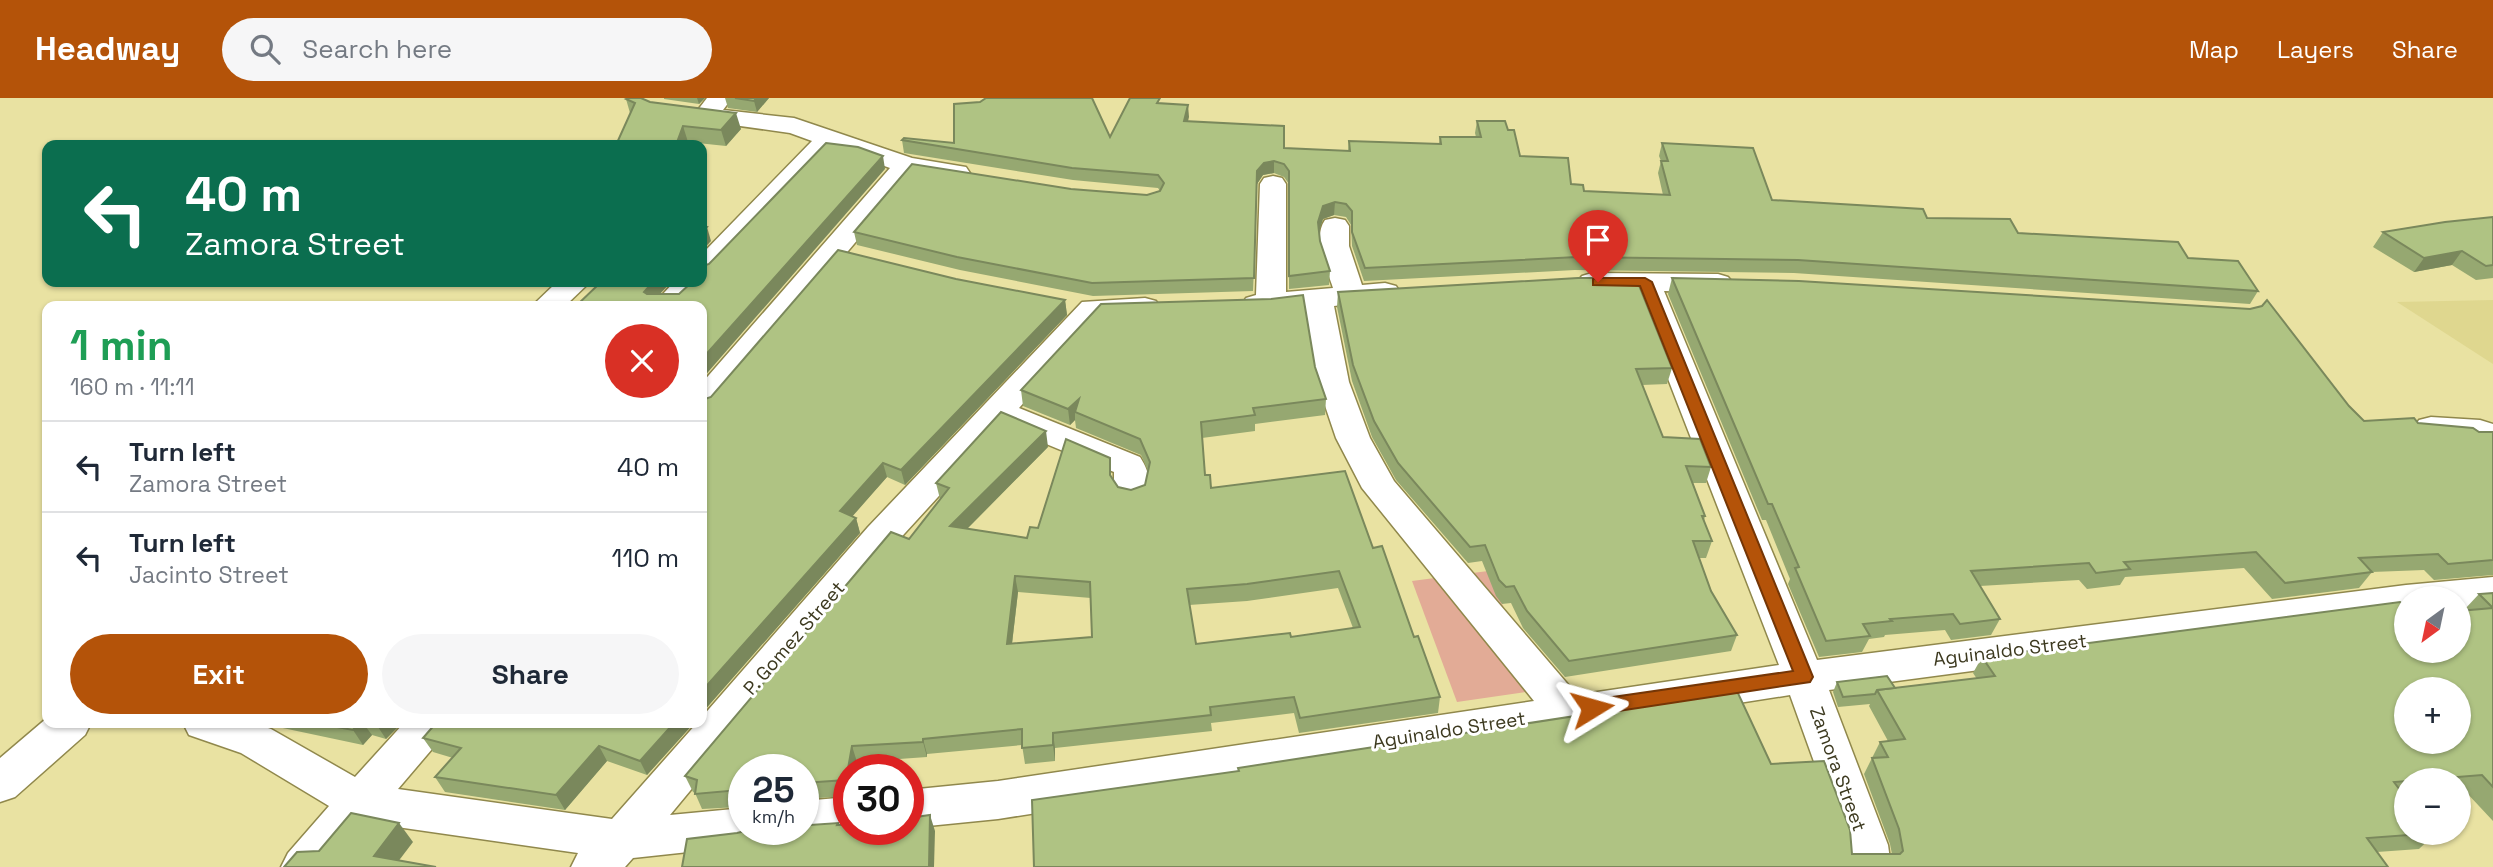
<!DOCTYPE html>
<meta charset="utf-8">
<style>
:root{--surface:#fff;--page:#f6f6f7;--text:#1f2937;--muted:#747a83;--line:#e0e1e3;--accent:#b45309}
body{margin:0;font-family:"Space Grotesk",sans-serif;background:var(--page);color:var(--text);height:100vh;display:flex;flex-direction:column;font-size:26px;white-space:nowrap}
*{box-sizing:border-box;margin:0}
p{font-size:23px;color:var(--muted)}
.icon{flex:none;width:38px;height:38px;fill:none;stroke:currentColor;stroke-width:2;stroke-linecap:round;stroke-linejoin:round}
.map{position:relative;flex:1;overflow:hidden}
.details{position:absolute;left:42px;top:203px;width:665px;height:427px;display:flex;flex-direction:column;background:var(--surface);border-radius:14px;box-shadow:0 2px 5px #0004}
.details>*{flex:none}
.guide{position:absolute;left:42px;top:42px;width:665px;height:147px;border-radius:14px;box-shadow:0 2px 5px #0004;background:#0b6e4f;color:#fff;overflow:hidden}
.needle{width:46px;rotate:213deg}
.buttons{position:absolute;left:2394px;top:488px;display:grid;gap:14px}
.buttons a{display:grid;place-items:center;width:77px;height:77px;border-radius:50%;background:var(--surface);box-shadow:0 2px 5px #0004;font-size:35px}
.speed{position:absolute;left:728px;top:656px;display:flex;gap:14px;font-size:35px;font-weight:700;text-align:center}
.speed>*{display:grid;place-content:center;width:91px;height:91px;border-radius:50%;background:var(--surface);box-shadow:0 2px 5px #0004;line-height:1}
.speed small{font-size:18px;font-weight:400}
.speed .limit{border:10px solid #d22;background:#fff;color:#111}
.pin{position:absolute;display:grid;place-items:center;width:60px;height:60px;color:#fff;margin:-72px -30px;border-radius:50% 50% 50% 0;rotate:-45deg;box-shadow:0 0 7px #0007}
.pin .icon{rotate:45deg}
.me{position:absolute;width:77px;margin:-38px;rotate:82deg;stroke-linejoin:round;filter:drop-shadow(0 0 5px #0008)}
.turn{display:flex;align-items:center;gap:24px;height:147px;padding:0 28px;font-size:32px}
.turn .icon{width:91px;height:91px;stroke-width:2.5}
.turn b{display:block;font-size:49px;line-height:60px}
.round{display:grid;place-items:center;flex:none;width:74px;height:74px;border-radius:37px;background:var(--page)}
.head{display:flex;align-items:center;justify-content:space-between;height:119px;padding:0 28px}
h1{font-size:42px;font-weight:600;line-height:52px;color:#1e9e55}
.cta{display:flex;gap:14px;margin-top:auto;padding:14px 28px}
.cta a{flex:1;height:80px;border-radius:42px;background:var(--accent);color:#fff;font-size:28px;font-weight:600;line-height:80px;text-align:center}
.cta a+a{background:var(--page);color:var(--text)}
ul{padding:0;list-style:none}
li{display:flex;align-items:center;gap:21px;height:91px;padding:0 28px;border-top:2px solid var(--line)}
li div{flex:1}
li b{display:block;font-size:26px}
li em{font-style:normal}
header{display:flex;align-items:center;gap:42px;box-sizing:border-box;height:98px;padding:0 35px;background:var(--accent);color:#fff}
header strong{font-size:33px}
nav{display:flex;gap:38px;margin-inline-start:auto;font-size:24px}
.search{width:490px;height:63px;background:var(--page);display:flex;align-items:center;gap:18px;box-sizing:border-box;padding:0 24px;border-radius:38px;color:var(--muted);font-size:26px}
.map>svg:first-child{display:block}
</style>
<header>
<strong>Headway</strong>
<div class="search"><svg class="icon" aria-label="search" viewBox="0 0 24 24"><circle cx="10" cy="10" r="6"/><path d="M15 15l6 6"/></svg>Search here</div>
<nav><a>Map</a><a>Layers</a><a>Share</a></nav>
</header>
<div class="map">
<svg width="2493" height="769" viewBox="0 0 2493 769">
<rect width="100%" height="100%" fill="#e9e2a2"/>
<!-- built -->
<polygon fill="#dfd78f" points="2493,202 2493,266 2397,204"/>
<!-- green -->
<polygon fill="#e2ab96" points="1488,473 1539,592 1457,604 1412,483"/>
<g fill="none" stroke-linecap="round" stroke-linejoin="round">
<defs>
<g id="minor">
<polygon points="707,0 732,0 723,12 794,20 912,60 966,69 970,75 966,81 957,83 913,76 714,312 702,315 702,285 890,70 834,50 712,178 703,180 706,184 684,208 652,208 674,184 702,184 702,156 812,43 790,35 697,22 694,17"/>
<path d="M 1273,78 L 1282,80 L 1286,86 L 1286,194 L 1333,190 C 1327,171 1312,140 1325,122 L 1335,120 L 1345,122 L 1349,128 L 1349,148 L 1362,187 L 1385,185 L 1396,188 L 1400,194 L 1396,200 L 1334,208 L 1349,284 L 1370,340 L 1394,383 L 1577,597 L 1779,567 L 1634,193 L 1582,190 L 1577,184 L 1582,178 L 1592,175 L 1718,176 L 1728,179 L 1733,185 L 1728,191 L 1718,194 L 1664,193 L 1817,562 L 2406,487 L 2493,479 L 2493,507 L 2459,510 L 2459,500 L 2406,500 L 2406,515 L 1829,592 L 1888,747 L 1891,769 L 1845,769 L 1844,747 L 1790,597 L 998,721 L 908,730 L 908,692 L 998,683 L 1534,603 L 1362,390 L 1336,340 L 1317,284 L 1305,211 L 1257,215 L 1246,212 L 1242,206 L 1246,200 L 1256,197 L 1260,86 L 1264,80 Z"/>
<polygon points="557,184 590,184 565,208 532,208"/>
<path d="M 1145,200 L 1156,203 L 1160,209 L 1156,215 L 1101,219 L 1019,310 L 1140,359 C 1149,373 1153,387 1144,402 L 1132,405 L 1120,402 L 1114,393 L 1114,374 L 1003,328 L 894,447 L 670,717 L 744,710 L 744,732 L 765,732 L 760,743 L 744,748 L 633,760 L 625,769 L 571,769 L 578,755 L 369,725 L 332,769 L 281,769 L 288,755 L 329,708 L 241,655 L 189,637 L 183,625 L 253,625 L 271,631 L 355,679 L 404,625 L 450,625 L 444,637 L 398,691 L 612,721 L 697,625 L 702,625 L 702,619 L 868,429 L 1082,204 Z"/>
<polygon points="2431,319 2480,322 2493,326 2493,348 2419,338 2414,330 2419,322"/>
<polygon points="47,620 47,625 91,625 85,637 15,699 0,704 0,660"/>
<path d="M 849,699 L 849,732 L 864,732 C 840,740 811,744 787,735 L 785,732 L 803,732 L 803,703 Z"/>
</g>
</defs>
<!-- minor casing -->
<use href="#minor" stroke="#90884c" stroke-width="3"/>
<!-- minor -->
<use href="#minor" fill="#fff" fill-rule="evenodd"/>
</g>
<!-- wall -->
<g fill="#96a871" fill-rule="evenodd">
<polygon points="664,0 705,0 699,6 664,1"/>
<polygon points="725,0 769,0 757,14 728,10"/>
<polygon points="626,1 650,4 741,31 726,48 688,44 630,15"/>
<polygon points="980,4 1110,39 1160,5 1188,7 1188,23 1284,50 1348,53 1349,43 1439,46 1440,39 1476,39 1475,35 1477,23 1508,32 1520,58 1571,86 1584,93 1663,97 1658,75 1661,63 1659,58 1662,45 1772,102 1927,120 2018,135 2188,160 2258,193 2250,206 1794,175 1575,172 1364,183 1352,148 1351,127 1346,119 1334,117 1323,121 1319,132 1320,143 1330,173 1329,187 1289,191 1289,86 1284,79 1274,75 1263,77 1257,86 1253,193 1093,198 960,172 857,147 854,134 1071,91 1147,97 1160,93 1158,90 1073,82 904,55 902,42 954,45"/>
<polygon points="2493,119 2493,180 2476,182 2452,167 2414,174 2373,149 2383,134"/>
<polygon points="1672,180 2349,308 2364,323 2418,325 2479,334 2493,334 2493,477 2434,482 2424,472 2372,474 2359,490 2272,501 2244,470 2125,479 2120,487 2087,491 2079,482 1980,488 2000,521 1991,537 1951,542 1945,532 1885,537 1884,539 1869,541 1862,554 1819,559 1788,486 1790,481 1766,422 1762,422 1668,196"/>
<polygon points="956,181 1065,202 1067,217 905,387 887,379 852,418 856,420 860,435 702,615 702,302 711,299"/>
<polygon points="1338,194 1672,270 1667,286 1642,287 1663,339 1711,369 1706,385 1693,385 1705,418 1704,423 1712,443 1706,460 1699,460 1711,493 1737,537 1731,553 1565,579 1523,530 1511,505 1502,506 1496,498 1482,463 1468,465 1396,382 1372,339 1352,283 1337,209"/>
<path d="M 1315,269 L 1326,301 L 1325,317 L 1255,326 L 1255,333 L 1202,340 L 1205,377 L 1211,390 L 1373,450 L 1414,539 L 1440,599 L 1438,615 L 1299,635 L 1294,615 L 1211,625 L 1212,633 L 1055,650 L 1055,663 L 1025,666 L 1022,647 L 927,656 L 927,659 L 857,664 L 849,672 L 849,698 L 803,701 L 803,672 L 744,672 L 744,723 L 740,714 L 739,709 L 702,711 L 695,695 L 693,694 L 685,678 L 909,441 L 941,401 L 940,401 L 936,385 L 1048,349 L 967,431 L 1027,440 L 1038,430 L 1111,379 L 1118,389 L 1131,392 L 1145,387 L 1148,373 L 1141,357 L 1076,330 L 1075,322 L 1070,327 L 1023,308 L 1021,292 ZM 1338,490 L 1353,530 L 1291,539 L 1196,546 L 1189,507 L 1247,503 ZM 1018,494 L 1091,500 L 1092,539 L 1012,546 Z"/>
<polygon points="2493,495 2493,723 2465,693 2459,693 2459,682 2406,682 2406,698 2405,698 2436,735 2419,751 2377,754 1034,769 1771,666 1852,756 1892,756 1890,746 1864,676 1880,644 1888,643 1869,608 1870,606 1838,609 1833,594 1837,584 1895,590 1977,581 1973,575 1982,559 2406,553 2464,512 2479,496"/>
<polygon points="274,625 402,625 386,641 372,637 363,647 278,629"/>
<polygon points="436,625 694,625 647,677 607,663 565,712 445,694 435,679 453,660 433,654 423,640"/>
</g>
<!-- shaded-wall -->
<g fill="#7a885c">
<polygon points="697,0 705,0 699,6"/>
<polygon points="756,0 769,0 757,14 754,3"/>
<polygon points="1188,7 1189,19 1185,36 1184,23"/>
<polygon points="736,15 741,31 726,48 721,32"/>
<polygon points="683,28 688,44 687,47 676,47"/>
<polygon points="883,58 885,71 702,281 702,261"/>
<polygon points="1274,63 1274,75 1263,77 1257,86 1253,193 1257,73 1264,65"/>
<polygon points="1335,104 1334,117 1323,121 1318,137 1318,124 1323,108"/>
<polygon points="707,129 711,143 702,153 702,135"/>
<polygon points="2462,153 2452,167 2414,174 2424,160"/>
<polygon points="653,184 671,184 649,208 644,194"/>
<polygon points="1065,202 1067,217 905,387 901,372"/>
<polygon points="1079,301 1075,314 1075,322 1070,327 1068,311"/>
<polygon points="1046,333 1048,349 954,444 950,428"/>
<polygon points="883,365 887,379 844,428 840,413"/>
<polygon points="856,420 860,435 702,615 702,593"/>
<polygon points="1015,478 1018,494 1010,562 1007,546"/>
<polygon points="359,625 363,625 372,637 363,647 353,632"/>
<polygon points="377,625 402,625 386,641 376,626"/>
<polygon points="674,625 694,625 647,677 640,663"/>
<polygon points="1053,635 1055,650 1055,663 1053,647"/>
<polygon points="923,641 927,656 927,659 923,644"/>
<polygon points="599,648 607,663 565,712 556,697"/>
<polygon points="852,648 857,664 855,672 849,672 849,691 846,682"/>
<polygon points="930,717 935,733 934,769 929,769"/>
<polygon points="399,725 413,744 394,769 374,758"/>
</g>
<!-- building -->
<g fill="#afc383" stroke="#7a885c" stroke-width="2" fill-rule="evenodd">
<polygon points="628,0 641,0 650,4 736,15 721,32 683,28 676,47 616,47 635,5 626,1"/>
<polygon points="735,0 756,0 754,3"/>
<polygon points="986,0 1092,0 1110,39 1130,0 1160,0 1157,5 1188,7 1184,23 1284,28 1284,50 1350,53 1349,43 1441,46 1440,39 1481,39 1477,23 1505,23 1508,32 1514,32 1520,58 1568,60 1571,86 1583,87 1584,93 1670,97 1661,63 1668,63 1662,45 1753,50 1772,102 1923,111 1927,120 2010,121 2018,135 2178,144 2188,160 2238,163 2258,193 1798,162 1577,159 1365,170 1352,134 1352,113 1346,106 1335,104 1323,108 1318,124 1320,143 1330,173 1289,178 1289,73 1284,66 1274,63 1264,65 1257,73 1254,180 1092,185 957,159 854,134 912,66 1071,91 1147,97 1160,93 1164,85 1158,77 1072,70 902,42 904,40 954,45 954,6 980,4"/>
<polygon points="826,45 858,49 883,58 702,261 702,208 576,208 601,184 653,184 644,194 647,196 679,196 692,184 702,184 703,168 709,166"/>
<polygon points="2493,119 2493,167 2486,168 2462,153 2424,160 2383,134 2445,124"/>
<polygon points="702,128 707,129 702,135"/>
<polygon points="838,152 956,181 1065,202 901,372 883,365 840,413 856,420 702,593 702,302 711,299"/>
<polygon points="1578,180 1636,180 1672,270 1636,271 1663,339 1700,341 1711,369 1686,368 1705,418 1702,418 1712,443 1693,443 1711,493 1737,537 1569,563 1527,513 1514,488 1506,489 1499,482 1485,447 1470,449 1398,365 1374,323 1353,267 1338,194"/>
<polygon points="1672,180 1799,183 2250,211 2262,208 2267,202 2349,308 2364,323 2414,320 2418,325 2473,330 2479,334 2493,334 2493,462 2448,466 2438,456 2359,460 2372,474 2285,485 2256,454 2124,464 2130,471 2096,475 2089,465 1971,473 2000,521 1960,526 1953,516 1890,521 1892,523 1863,526 1870,538 1826,543 1795,470 1799,469 1772,406 1768,406"/>
<path d="M 1303,197 L 1315,269 L 1326,301 L 1253,310 L 1255,317 L 1201,324 L 1205,377 L 1210,377 L 1211,390 L 1345,373 L 1373,450 L 1382,448 L 1414,539 L 1418,538 L 1440,599 L 1300,620 L 1294,599 L 1210,609 L 1211,617 L 1053,635 L 1053,647 L 1022,650 L 1022,631 L 923,641 L 923,644 L 852,648 L 846,682 L 803,685 L 803,672 L 744,672 L 744,714 L 740,714 L 739,692 L 695,696 L 697,682 L 685,678 L 891,434 L 909,441 L 949,390 L 936,385 L 1001,314 L 1046,333 L 950,428 L 1027,440 L 1030,429 L 1038,430 L 1066,341 L 1110,360 L 1110,377 L 1118,389 L 1131,392 L 1145,387 L 1150,364 L 1140,341 L 1075,314 L 1079,301 L 1068,311 L 1021,292 L 1101,206 L 1271,201 ZM 1339,473 L 1360,529 L 1291,539 L 1290,535 L 1196,546 L 1187,491 L 1247,486 ZM 1015,478 L 1090,484 L 1092,539 L 1007,546 Z"/>
<polygon points="2493,495 2493,510 2479,496"/>
<path d="M 2400,504 L 2406,510 L 2406,553 L 2459,553 L 2459,513 L 2493,510 L 2493,689 L 2482,677 L 2394,684 L 2406,700 L 2406,735 L 2436,735 L 2367,740 L 2388,769 L 1034,769 L 1032,702 L 1239,673 L 1238,670 L 1737,593 L 1771,666 L 1824,663 L 1850,732 L 1852,756 L 1900,756 L 1903,753 L 1899,731 L 1872,660 L 1888,659 L 1880,644 L 1905,641 L 1877,592 L 1995,578 L 1982,559 ZM 2406,592 L 2459,592 L 2459,644 L 2406,644 Z"/>
<polygon points="1887,578 1895,590 1877,592 1875,596 1843,599 1837,584"/>
<polygon points="315,625 359,625 353,632"/>
<polygon points="436,625 674,625 640,663 599,648 556,697 435,679 461,650 423,640"/>
<polygon points="351,715 399,725 374,758 436,769 284,769 297,754 319,753"/>
<polygon points="930,717 929,769 682,769 687,741 737,735 749,732 803,732 803,726 810,727 838,725 837,727 849,726 849,732 908,732 908,720"/>
</g>
<!-- route -->
<polygon fill="#b45309" stroke="#753606" stroke-width="2" points="1598,180 1645,180 1652,184 1813,579 1810,584 1592,617 1586,615 1583,610 1586,604 1592,602 1793,573 1640,188 1593,187 1593,181"/>
<g text-anchor="middle" dominant-baseline="central" stroke-width="6" stroke-linejoin="round" paint-order="stroke">
<!-- street labels -->
<g font-size="19" fill="#3c391f" stroke="#fff">
<text transform="translate(794 540) rotate(-49)">P. Gomez Street</text>
<text transform="translate(2010 552) rotate(-7)">Aguinaldo Street</text>
<text transform="translate(1449 632) rotate(-9)">Aguinaldo Street</text>
<text transform="translate(1838 671) rotate(70)">Zamora Street</text>
</g>
</g>
</svg>
<div class="buttons">
<a><svg class="needle" viewBox="-14 -14 28 28"><path d="M0-13l5 13h-10z" fill="#e53935"/><path d="M0 13l5-13h-10z" fill="#747a83"/></svg></a>
<a>+</a>
<a>−</a>
</div>
<div class="speed"><div>25<small>km/h</small></div><div class="limit">30</div></div>
<div class="pin" style="left:1598px;top:184px;background:#d93025"><svg class="icon" aria-label="arrive" viewBox="0 0 24 24"><path d="M6 21V4h12l-3 4 3 4H6"/></svg></div>
<svg class="me" style="left:1592px;top:610px" viewBox="-20 -20 40 40"><path d="M0-17L14 15 0 8-14 15z" fill="#b45309" stroke="#fff" stroke-width="4"/></svg>
<div class="guide">
<div class="turn"><svg class="icon" aria-label="left" viewBox="0 0 24 24"><path d="M17 20v-9H6M10 6l-5 5 5 5"/></svg><div><b>40 m</b>Zamora Street</div></div>
</div>
<section class="details">
<div class="head"><div><h1>1 min</h1><p>160 m · 11:11</p></div><a class="round" style="background:#d93025;color:#fff"><svg class="icon" aria-label="close" viewBox="0 0 24 24"><path d="M6 6l12 12M18 6L6 18"/></svg></a></div>
<ul>
<li><svg class="icon" aria-label="left" viewBox="0 0 24 24"><path d="M17 20v-9H6M10 6l-5 5 5 5"/></svg><div><b>Turn left</b><p>Zamora Street</p></div><em>40 m</em></li>
<li><svg class="icon" aria-label="left" viewBox="0 0 24 24"><path d="M17 20v-9H6M10 6l-5 5 5 5"/></svg><div><b>Turn left</b><p>Jacinto Street</p></div><em>110 m</em></li>
</ul>
<div class="cta"><a>Exit</a><a>Share</a></div>
</section>
</div>
